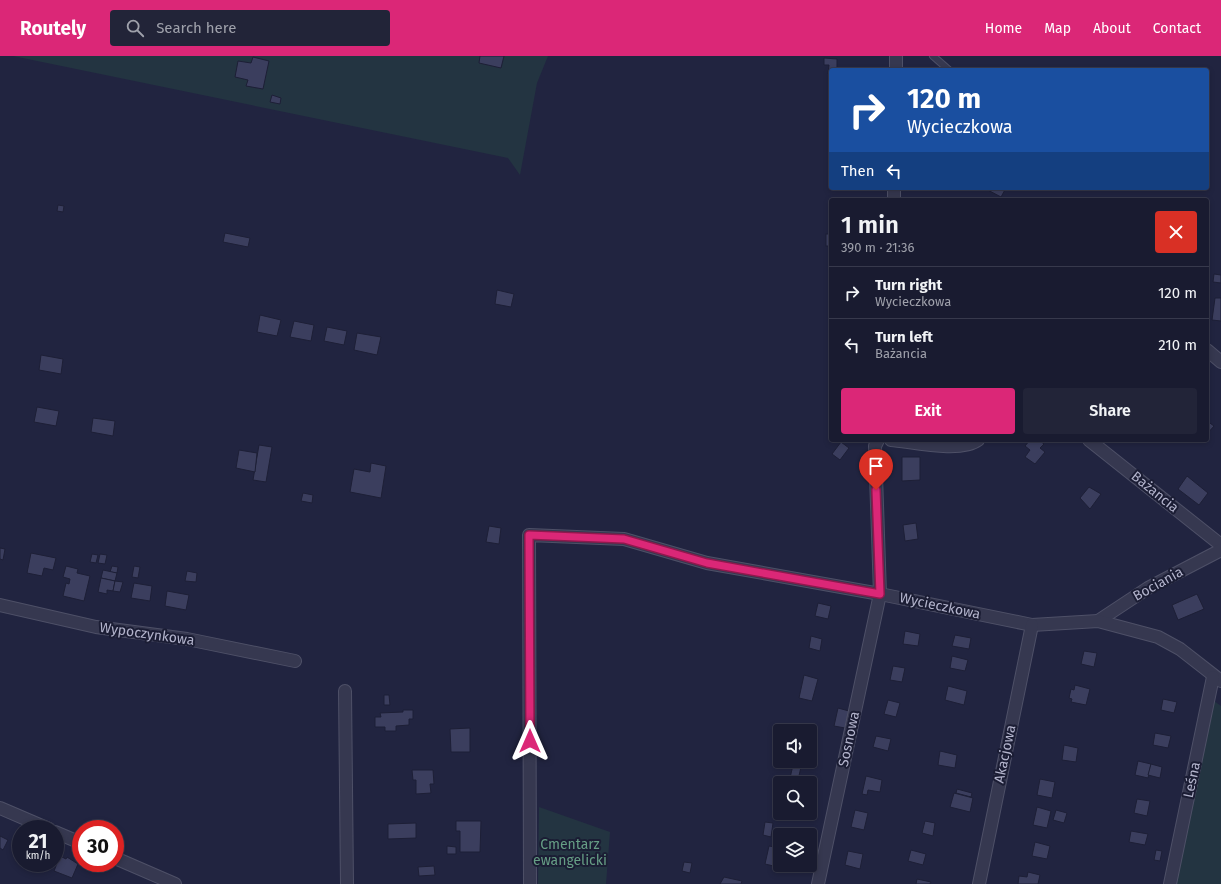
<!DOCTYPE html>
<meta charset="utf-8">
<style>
:root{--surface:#191b30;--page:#222438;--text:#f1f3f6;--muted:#9fa1ab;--line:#37394c;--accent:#db2777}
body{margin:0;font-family:"Fira Sans",sans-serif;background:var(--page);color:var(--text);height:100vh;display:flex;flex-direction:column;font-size:15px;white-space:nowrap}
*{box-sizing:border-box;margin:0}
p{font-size:13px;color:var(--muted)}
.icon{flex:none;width:22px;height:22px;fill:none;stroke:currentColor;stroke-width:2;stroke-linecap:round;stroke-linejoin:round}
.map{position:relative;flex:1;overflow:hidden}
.drawer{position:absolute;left:829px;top:142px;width:380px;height:244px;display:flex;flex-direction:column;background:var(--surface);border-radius:4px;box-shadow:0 2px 6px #0003,0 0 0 1px var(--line)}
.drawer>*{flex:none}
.guide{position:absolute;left:829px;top:12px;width:380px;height:122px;border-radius:4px;box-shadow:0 2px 6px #0003,0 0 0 1px var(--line);background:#1a4fa0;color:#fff;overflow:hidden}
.buttons{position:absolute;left:773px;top:668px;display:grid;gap:8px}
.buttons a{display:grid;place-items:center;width:44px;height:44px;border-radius:4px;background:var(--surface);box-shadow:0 2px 6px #0003,0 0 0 1px var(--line);font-size:20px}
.speed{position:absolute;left:12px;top:764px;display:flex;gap:8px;font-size:20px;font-weight:700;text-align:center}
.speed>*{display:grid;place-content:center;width:52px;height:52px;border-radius:50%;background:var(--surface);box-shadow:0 2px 6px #0003,0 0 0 1px var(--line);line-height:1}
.speed small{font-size:10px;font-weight:400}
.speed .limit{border:6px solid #d22;background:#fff;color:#111}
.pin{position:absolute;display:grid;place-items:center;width:34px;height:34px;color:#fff;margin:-41px -17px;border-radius:50% 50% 50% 0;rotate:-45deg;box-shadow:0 0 4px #0007}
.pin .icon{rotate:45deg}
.me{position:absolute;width:44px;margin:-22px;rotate:0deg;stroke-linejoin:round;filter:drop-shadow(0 0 3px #0008)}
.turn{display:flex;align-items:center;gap:14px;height:84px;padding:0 12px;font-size:18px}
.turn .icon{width:52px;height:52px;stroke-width:2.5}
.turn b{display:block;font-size:28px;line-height:34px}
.then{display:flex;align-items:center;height:38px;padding:0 12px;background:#0003;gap:8px;font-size:15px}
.round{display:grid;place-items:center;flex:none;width:42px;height:42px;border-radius:4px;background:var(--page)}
.headline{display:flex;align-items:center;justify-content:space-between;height:68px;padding:0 12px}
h1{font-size:24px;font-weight:600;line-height:30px}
.button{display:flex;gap:8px;margin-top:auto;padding:8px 12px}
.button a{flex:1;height:46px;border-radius:4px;background:var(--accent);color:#fff;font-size:16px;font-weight:600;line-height:46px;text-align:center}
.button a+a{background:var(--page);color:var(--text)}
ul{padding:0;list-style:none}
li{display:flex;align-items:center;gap:12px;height:52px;padding:0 12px;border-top:1px solid var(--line)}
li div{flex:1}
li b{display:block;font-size:15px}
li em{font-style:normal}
header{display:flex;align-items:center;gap:24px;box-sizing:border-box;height:56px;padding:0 20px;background:var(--accent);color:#fff}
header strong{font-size:19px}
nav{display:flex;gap:22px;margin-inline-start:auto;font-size:14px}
.search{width:280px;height:36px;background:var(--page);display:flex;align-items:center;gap:10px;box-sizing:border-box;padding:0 14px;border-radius:4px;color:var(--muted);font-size:15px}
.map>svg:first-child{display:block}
</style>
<header>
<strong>Routely</strong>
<div class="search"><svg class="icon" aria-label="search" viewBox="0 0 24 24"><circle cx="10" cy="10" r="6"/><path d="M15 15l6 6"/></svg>Search here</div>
<nav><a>Home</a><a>Map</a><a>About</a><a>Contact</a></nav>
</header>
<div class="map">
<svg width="1221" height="828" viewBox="0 0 1221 828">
<rect width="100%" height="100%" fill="#212440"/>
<!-- green -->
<g fill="#233441">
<polygon points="13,0 548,0 537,27 520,119 508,102"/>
<polygon points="1214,645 1221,650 1221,828 1175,828"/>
<polygon points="539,751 610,776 606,828 538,828"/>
</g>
<!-- building -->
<g fill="#3b3e5e" stroke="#1d1f36">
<polygon points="480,0 504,0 501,12 479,7"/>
<polygon points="253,1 269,5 263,33 246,30 248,24 235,21 238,5 251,7"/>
<polygon points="824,2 837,3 837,14 831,14 831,18 828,18 829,9 824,9"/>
<polygon points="272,39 281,42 280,48 270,46"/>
<polygon points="984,132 1006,132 1001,141"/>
<polygon points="58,149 64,150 63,156 57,155"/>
<polygon points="225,177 250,182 248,191 223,186"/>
<rect x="826" y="178" width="5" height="12"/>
<polygon points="1214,218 1221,219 1221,227 1213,226"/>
<polygon points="497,234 514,238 511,251 495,248"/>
<polygon points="1215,242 1221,242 1221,265 1212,264"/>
<polygon points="260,259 281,264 277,280 257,276"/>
<polygon points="294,265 314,269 311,285 290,281"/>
<polygon points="327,271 347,275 344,289 324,285"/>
<polygon points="357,277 381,281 377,299 354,294"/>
<polygon points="41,299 63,303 61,318 39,314"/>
<polygon points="37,351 59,355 56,370 34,366"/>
<polygon points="93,362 115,365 113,380 91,376"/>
<polygon points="1207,365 1214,370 1207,378"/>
<polygon points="1030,384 1039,384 1044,388 1040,392 1045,396 1035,408 1025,401 1030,394 1025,390"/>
<polygon points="841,386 849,392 840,404 832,398"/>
<polygon points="259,389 272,391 266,426 253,424"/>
<polygon points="239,394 257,397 255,416 236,412"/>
<polygon points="902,401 920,401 920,424 902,425"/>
<polygon points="371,407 386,410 381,442 350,436 354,413 370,416"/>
<polygon points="1187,420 1208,437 1199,449 1178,433"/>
<polygon points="1089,431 1101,438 1090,453 1080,442"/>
<polygon points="303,437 313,439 312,447 301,445"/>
<polygon points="916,467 918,483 905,485 903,469"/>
<polygon points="489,470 501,472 499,488 486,486"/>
<polygon points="0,492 5,493 3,504 0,503"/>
<polygon points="31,497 56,502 53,514 44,512 42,520 27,517"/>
<polygon points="92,498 98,499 96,507 90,506"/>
<polygon points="100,498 107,499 105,508 98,507"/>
<polygon points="66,510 78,513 77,517 90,520 84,545 63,540 66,527 69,528 70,523 63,521"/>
<polygon points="112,510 118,511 117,517 110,516"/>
<polygon points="134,510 140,511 138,522 132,521"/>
<polygon points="103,514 117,517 115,525 101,522"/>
<polygon points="187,515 197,517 196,526 185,525"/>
<polygon points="101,522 115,525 113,535 107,534 107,538 98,536"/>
<polygon points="115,525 123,526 120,536 113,535"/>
<polygon points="134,527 152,530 150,545 131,542"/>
<polygon points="167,535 189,539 186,554 165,550"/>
<polygon points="1197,538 1204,553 1178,564 1172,549"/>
<polygon points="818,547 831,550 828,563 815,560"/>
<polygon points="905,575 920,578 918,590 903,588"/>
<polygon points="955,579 971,582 969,593 952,590"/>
<polygon points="811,580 822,583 820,595 809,592"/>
<polygon points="1084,595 1097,597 1094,611 1081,608"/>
<polygon points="952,600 968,604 965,615 950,612"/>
<polygon points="893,610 905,612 902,626 890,624"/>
<polygon points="804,619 818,623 812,645 799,642"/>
<polygon points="1075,629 1090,633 1086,649 1071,646 1072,643 1069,642 1071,633 1074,634"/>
<polygon points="948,630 967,635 964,649 945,644"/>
<polygon points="384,639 389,639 390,649 384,649"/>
<polygon points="1163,643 1177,646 1174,657 1161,654"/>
<polygon points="888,644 900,647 896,661 884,658"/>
<polygon points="838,652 849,655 845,672 834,670"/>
<polygon points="403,654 413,654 413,663 409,663 409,669 396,670 396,675 385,675 385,671 375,671 375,661 381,661 380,657 403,656"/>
<polygon points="795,668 807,671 807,675 793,675"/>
<polygon points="470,672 470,696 451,696 450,673"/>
<polygon points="1155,677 1171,680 1168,692 1153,689"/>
<polygon points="876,680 891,683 888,695 873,691"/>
<polygon points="1064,689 1078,692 1076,706 1062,704"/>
<polygon points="940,695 957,699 955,712 938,709"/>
<polygon points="1138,705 1151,708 1148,722 1135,719"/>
<polygon points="1151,708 1162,711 1160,722 1148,719"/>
<polygon points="793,709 801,711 798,724 790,722"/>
<polygon points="412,714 433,714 434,728 430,728 431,737 416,738 416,724 413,724"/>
<polygon points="866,720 882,724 880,736 868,734 867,739 862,738"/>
<polygon points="1040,723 1055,726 1052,742 1037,739"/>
<polygon points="957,733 972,737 971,741 956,737"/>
<polygon points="954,737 973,742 970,756 950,751"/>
<polygon points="1137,743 1150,745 1147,760 1134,757"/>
<polygon points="1037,751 1051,755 1047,772 1033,769"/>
<polygon points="855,754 868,757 864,774 851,771"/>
<polygon points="1056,754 1067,757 1064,767 1053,764"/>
<polygon points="456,765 481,765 480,796 460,796 460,775 456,775"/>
<polygon points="925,765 935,767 933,780 922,777"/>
<polygon points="765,766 773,767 771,781 763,779"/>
<polygon points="416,767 416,782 388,783 388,768"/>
<polygon points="1131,775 1148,778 1145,789 1129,786"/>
<polygon points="0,780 8,784 3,794 0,792"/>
<polygon points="1035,786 1050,790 1047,803 1032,800"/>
<polygon points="447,790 456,791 456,798 447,798"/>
<polygon points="769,790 780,792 780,809 782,809 782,812 765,808"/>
<polygon points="911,794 926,798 923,809 908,805"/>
<polygon points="1156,794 1162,795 1160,805 1154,804"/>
<polygon points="848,795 863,798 860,813 845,809"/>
<polygon points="60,800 66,803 67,801 78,808 72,822 54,815"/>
<polygon points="684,806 692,807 690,817 682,815"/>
<polygon points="434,810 435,819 419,820 418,811"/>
<polygon points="1028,816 1040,819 1038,828 1018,828 1019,820 1027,821"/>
<polygon points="724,821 742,825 741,828 720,828"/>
<polygon points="917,823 931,826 930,828 916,828"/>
</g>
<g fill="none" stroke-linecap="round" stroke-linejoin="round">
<defs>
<polyline id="service" points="933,0 949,14"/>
<g id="minor">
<polyline points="896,14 896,0"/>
<polyline points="894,144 894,132"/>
<polyline points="1207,294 1221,306"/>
<path d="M 891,384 C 913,386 961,397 978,384"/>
<polyline points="1089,384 1221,489"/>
<polyline points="0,549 96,571 187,583 295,605"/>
<polyline points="1098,565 1148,532 1221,494"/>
<polyline points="345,635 347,828"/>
<polyline points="0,752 49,773"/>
<polyline points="55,776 81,787"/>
<polyline points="115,802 175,828"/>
<polyline points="530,828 529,479 624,483 707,507 880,538 1032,569 1098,565 1158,581 1180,593 1221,625"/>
<polyline points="818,828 880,538 875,390 878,384"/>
<polyline points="979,828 1032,569"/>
<polyline points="1170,828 1213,621"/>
</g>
</defs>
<!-- service casing -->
<use href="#service" stroke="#4e5067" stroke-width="8"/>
<!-- minor casing -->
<use href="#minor" stroke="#4e5067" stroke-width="14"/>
<!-- service -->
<use href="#service" stroke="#363850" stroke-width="6"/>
<!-- minor -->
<use href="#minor" stroke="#363850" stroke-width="12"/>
</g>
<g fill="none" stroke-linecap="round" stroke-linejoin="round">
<defs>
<polyline id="route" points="530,685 529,479 624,483 707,507 880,538 876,434"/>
</defs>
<!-- route casing -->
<use href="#route" stroke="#8e194d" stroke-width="10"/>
<!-- route -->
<use href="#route" stroke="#db2777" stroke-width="7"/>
</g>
<g text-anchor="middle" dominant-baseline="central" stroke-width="4" stroke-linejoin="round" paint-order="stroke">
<!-- street labels -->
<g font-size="14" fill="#b2b3cb" stroke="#1b1d34">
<text transform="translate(1155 436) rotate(39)">Bażancia</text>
<text transform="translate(1158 528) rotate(-29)">Bociania</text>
<text transform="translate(940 550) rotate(12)">Wycieczkowa</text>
<text transform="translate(147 578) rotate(8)">Wypoczynkowa</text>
<text transform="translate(849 683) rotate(-78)">Sosnowa</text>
<text transform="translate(1005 698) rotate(-78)">Akacjowa</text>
<text transform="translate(1192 724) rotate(-78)">Leśna</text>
</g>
<!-- park labels -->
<g font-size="14" fill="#669e85" stroke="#1b1d34">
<text x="570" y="788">Cmentarz<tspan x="570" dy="16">ewangelicki</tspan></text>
</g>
</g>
</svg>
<div class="buttons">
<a><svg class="icon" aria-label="sound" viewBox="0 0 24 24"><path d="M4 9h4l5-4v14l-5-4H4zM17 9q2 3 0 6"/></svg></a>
<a><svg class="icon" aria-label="search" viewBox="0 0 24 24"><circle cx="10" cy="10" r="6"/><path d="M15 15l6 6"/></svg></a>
<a><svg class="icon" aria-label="layers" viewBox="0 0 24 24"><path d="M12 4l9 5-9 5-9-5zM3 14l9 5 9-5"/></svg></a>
</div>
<div class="speed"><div>21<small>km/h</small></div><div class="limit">30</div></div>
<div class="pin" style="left:876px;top:434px;background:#d93025"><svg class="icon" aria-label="arrive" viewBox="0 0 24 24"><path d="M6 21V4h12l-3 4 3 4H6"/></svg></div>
<svg class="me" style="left:530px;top:685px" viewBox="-20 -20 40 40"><path d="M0-17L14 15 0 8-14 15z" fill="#db2777" stroke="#fff" stroke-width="4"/></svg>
<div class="guide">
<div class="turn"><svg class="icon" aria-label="right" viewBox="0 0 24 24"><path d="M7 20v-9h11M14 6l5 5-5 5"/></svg><div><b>120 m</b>Wycieczkowa</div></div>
<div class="then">Then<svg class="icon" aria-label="left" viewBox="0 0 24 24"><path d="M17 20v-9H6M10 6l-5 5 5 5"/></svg></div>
</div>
<section class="drawer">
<div class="headline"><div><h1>1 min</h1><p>390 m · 21:36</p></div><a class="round" style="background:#d93025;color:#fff"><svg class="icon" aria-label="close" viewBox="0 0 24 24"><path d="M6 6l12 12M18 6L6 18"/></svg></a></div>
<ul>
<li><svg class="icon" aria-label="right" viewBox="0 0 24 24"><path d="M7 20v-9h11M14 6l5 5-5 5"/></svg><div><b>Turn right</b><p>Wycieczkowa</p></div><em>120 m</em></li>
<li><svg class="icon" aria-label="left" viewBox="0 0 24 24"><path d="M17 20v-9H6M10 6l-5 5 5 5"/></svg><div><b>Turn left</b><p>Bażancia</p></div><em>210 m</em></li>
</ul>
<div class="button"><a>Exit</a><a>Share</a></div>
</section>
</div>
